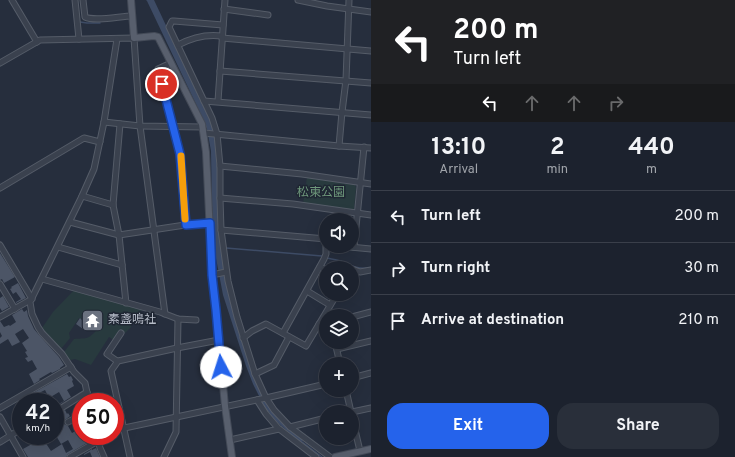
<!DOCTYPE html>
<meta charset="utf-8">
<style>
:root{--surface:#1c222e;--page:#292f3a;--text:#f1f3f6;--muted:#a0a4aa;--line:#3a3f4a;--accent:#2563eb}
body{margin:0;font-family:Overpass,"Noto Sans JP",sans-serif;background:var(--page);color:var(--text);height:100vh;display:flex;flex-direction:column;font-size:15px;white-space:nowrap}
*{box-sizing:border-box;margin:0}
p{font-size:13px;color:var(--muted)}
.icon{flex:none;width:22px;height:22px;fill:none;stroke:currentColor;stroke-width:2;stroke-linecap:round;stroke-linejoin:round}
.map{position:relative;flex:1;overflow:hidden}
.drawer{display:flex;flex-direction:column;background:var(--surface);width:364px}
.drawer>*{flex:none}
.hud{background:#202124;color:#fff;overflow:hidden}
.tools{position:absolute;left:319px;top:213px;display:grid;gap:8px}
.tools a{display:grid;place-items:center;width:40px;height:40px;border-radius:50%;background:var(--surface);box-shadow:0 4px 16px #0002,0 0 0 1px var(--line);font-size:20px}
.speed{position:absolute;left:12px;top:393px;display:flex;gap:8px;font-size:20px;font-weight:700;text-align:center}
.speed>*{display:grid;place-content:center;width:52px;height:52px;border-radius:50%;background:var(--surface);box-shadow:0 4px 16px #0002,0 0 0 1px var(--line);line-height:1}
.speed small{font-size:10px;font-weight:400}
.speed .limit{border:6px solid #d22;background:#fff;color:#111}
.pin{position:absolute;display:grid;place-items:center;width:34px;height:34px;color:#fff;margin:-17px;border:2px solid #fff;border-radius:50%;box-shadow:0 1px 4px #0007}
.me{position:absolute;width:44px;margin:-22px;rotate:355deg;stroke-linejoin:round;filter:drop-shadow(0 0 3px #0008)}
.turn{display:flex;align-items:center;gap:14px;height:84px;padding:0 16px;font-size:18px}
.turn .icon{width:52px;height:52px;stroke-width:2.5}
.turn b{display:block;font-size:28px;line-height:34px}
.lanes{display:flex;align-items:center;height:38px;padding:0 16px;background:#0003;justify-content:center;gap:20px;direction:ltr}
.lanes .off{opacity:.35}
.eta{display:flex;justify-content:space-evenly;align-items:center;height:68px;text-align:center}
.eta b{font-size:24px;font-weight:700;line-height:28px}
.primary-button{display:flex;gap:8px;margin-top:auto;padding:8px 16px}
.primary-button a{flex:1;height:46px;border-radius:16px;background:var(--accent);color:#fff;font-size:16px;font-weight:700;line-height:46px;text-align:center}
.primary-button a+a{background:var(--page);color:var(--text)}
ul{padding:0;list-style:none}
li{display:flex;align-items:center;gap:12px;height:52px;padding:0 16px;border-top:1px solid var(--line)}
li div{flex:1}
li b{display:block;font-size:15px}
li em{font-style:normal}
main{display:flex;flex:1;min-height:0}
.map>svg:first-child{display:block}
</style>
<main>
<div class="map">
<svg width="371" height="457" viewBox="0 0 371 457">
<rect width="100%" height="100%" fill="#262e3d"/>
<!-- green -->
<g fill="#283a3e">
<polygon points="307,177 355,185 356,188 354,209 353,210 303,204"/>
<path d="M 78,286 L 81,288 L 140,307 L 142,310 L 132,319 L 131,327 L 125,333 L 121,330 L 114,340 L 109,337 L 91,365 L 75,359 L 70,360 L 64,352 L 74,339 C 86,338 87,340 96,331 L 93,327 L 94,323 L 85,317 L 82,319 L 79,318 L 69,333 L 70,338 L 61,349 L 44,331 L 42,328 L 53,312 Z"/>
</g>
<!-- water -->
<polygon fill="#3d4b65" points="146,0 154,0 212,123 216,144 220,240 227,285 265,399 274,414 280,421 303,439 301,443 277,422 265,408 253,384 246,366 223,295 215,253 212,206 211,151 207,129 196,104 147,1"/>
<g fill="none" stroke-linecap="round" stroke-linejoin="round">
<!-- stream -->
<g stroke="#3d4b65" stroke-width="1.5">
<polyline points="80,22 87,23 100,23"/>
<polyline points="226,248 322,256"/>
<path d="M 327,258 C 332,259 337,260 341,261 C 350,265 357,269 367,268"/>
<polyline points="301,441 322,457"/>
</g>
</g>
<!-- building -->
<g fill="#4c5566">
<polygon points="0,253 15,277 4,283 2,279 0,280"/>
<polygon points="18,283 26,298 16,303 16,302 21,299 16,292 13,294 10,289 12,288 11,287"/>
<polygon points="3,296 9,307 2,311 0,308 0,298"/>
<polygon points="22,309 24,312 27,310 28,316 34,329 39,335 59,357 64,365 60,368 60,369 52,373 51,372 39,379 40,380 34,384 29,374 37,369 32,360 28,362 25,358 28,357 25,352 27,351 22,343 29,338 23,329 15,334 20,342 12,346 8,339 0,344 0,338 2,336 0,332 0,321 4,327 9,325 10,326 16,322 12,315"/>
<polygon points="80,318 83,321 85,318 88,320 83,329 76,324"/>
<polygon points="67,374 69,377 71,376 73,380 72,381 74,386 67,390 71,397 55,407 55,406 64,401 59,392 49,398 45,390 35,395 33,393"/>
<polygon points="65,410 67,414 68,413 70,416 65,420 64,424 68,426 72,433 81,428 81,436 92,436 94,439 68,454 66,457 28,457 23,449 39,440 37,436 55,436 45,442 51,451 62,444 66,453 73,449 68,440 61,444 55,434 55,416"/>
<polygon points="96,448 100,457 92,457 90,452 84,455 84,454 92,449 92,450"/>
</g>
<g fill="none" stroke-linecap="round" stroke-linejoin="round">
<defs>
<g id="minor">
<polyline points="12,0 37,42"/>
<polyline points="75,0 79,39"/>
<path d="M 83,0 L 85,17 C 95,22 121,16 132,16"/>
<polyline points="298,0 327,6 371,12"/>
<polyline points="224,9 268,15"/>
<polyline points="223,25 174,21 172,21 169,27 212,118 217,134 220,166 220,198 221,230 228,281 237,317 255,374 266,398 274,410 290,427 330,457"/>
<polyline points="222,38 371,51"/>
<path d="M 178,45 C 191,38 207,34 222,36"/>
<polyline points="0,63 40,40 134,38 140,126 165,314"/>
<polyline points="220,71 371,83"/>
<polyline points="204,101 371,115"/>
<polyline points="218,101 225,0"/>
<polyline points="104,122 140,126 203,127"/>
<polyline points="120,124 113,205 119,235 126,303"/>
<polyline points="204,133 339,146 371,148"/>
<polyline points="339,146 342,112 346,80 349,0"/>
<polyline points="220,166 302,174 371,184"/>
<polyline points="0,188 84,138 100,142"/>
<polyline points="82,196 113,205"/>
<polyline points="220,198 293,204 371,215"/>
<polyline points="70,222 119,235 185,225 179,149 158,69 171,63"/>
<polyline points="185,225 210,223"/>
<polyline points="221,230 326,239"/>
<polyline points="0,245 32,299 0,317"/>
<polyline points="346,246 350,247 371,249"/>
<polyline points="58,247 122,265"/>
<polyline points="354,247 364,147"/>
<polyline points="320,267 326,270"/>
<polyline points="352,269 360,272 371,270"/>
<polyline points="212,275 226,272"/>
<polyline points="42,279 160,312 178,319 196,320"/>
<polyline points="0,284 15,309"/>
<polyline points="307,291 330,305"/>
<polyline points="352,317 371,312"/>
<polyline points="319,324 326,328"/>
<polyline points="283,333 324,259 326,254 326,246"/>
<polyline points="243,338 252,331 266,324 306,346 337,294"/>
<polyline points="335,342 340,364"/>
<polyline points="337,349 371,341"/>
<polyline points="117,361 107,354 121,333"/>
<polyline points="255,374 274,365 289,337"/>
<polyline points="352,378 371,373"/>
<polyline points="346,390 351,412"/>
<polyline points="257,400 266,414 278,428 316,457"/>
<polyline points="89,402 85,383 74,372 62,354 42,333 38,327 32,314 30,302 82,196 94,169 104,122 117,39"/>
<polyline points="0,408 71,367"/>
<polyline points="55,412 87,392"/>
<polyline points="352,412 371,408"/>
<polyline points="0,417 23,457"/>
<polyline points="352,417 360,451"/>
<polyline points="68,422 81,415"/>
<polyline points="290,427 326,418"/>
<polyline points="115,430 266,398 326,384"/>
<polyline points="97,436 100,448 104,457"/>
<polyline points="230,440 279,429"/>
<polyline points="0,442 21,429"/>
<polyline points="70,457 98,441"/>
<polyline points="130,457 111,371 118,361 177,348 219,340"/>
<polyline points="164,457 176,432 178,319"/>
</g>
<g id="major">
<polyline points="131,0 134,38 154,36 158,37 202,124 206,152 212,275 216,310 225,406 232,457"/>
<polyline points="335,457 371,449"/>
</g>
</defs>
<!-- minor casing -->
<use href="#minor" stroke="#555c68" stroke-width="7"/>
<!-- major casing -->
<use href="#major" stroke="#434a57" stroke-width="8"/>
<!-- minor -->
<use href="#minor" stroke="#3a414e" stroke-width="5"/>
<!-- major -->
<use href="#major" stroke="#585f6d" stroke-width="6"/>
</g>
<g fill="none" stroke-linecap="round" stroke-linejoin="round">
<defs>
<polyline id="route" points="162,84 180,154 186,225 210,223 212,275 216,310 221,367"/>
</defs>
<!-- route casing -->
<use href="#route" stroke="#184099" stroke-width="10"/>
<!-- route -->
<use href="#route" stroke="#2563eb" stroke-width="7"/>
<!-- slow -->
<polyline stroke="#f59e0b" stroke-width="7" points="181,156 185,219"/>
</g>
<!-- icons -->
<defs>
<symbol id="temple-square" viewBox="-11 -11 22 22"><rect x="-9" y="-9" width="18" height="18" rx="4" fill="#6b7280" stroke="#1f2633"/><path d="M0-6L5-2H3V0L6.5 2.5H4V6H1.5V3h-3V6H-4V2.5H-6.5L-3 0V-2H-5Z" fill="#fff"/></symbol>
</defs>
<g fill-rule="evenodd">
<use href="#temple-square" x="80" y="308" width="25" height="25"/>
</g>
<g text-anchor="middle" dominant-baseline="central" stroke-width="3" stroke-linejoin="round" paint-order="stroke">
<!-- park labels -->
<g font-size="12" fill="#6e987b" stroke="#1f2633">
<text x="321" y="193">松東公園</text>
</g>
<!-- poi labels -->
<g font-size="12" fill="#b6bcc8" stroke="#1f2633" text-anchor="start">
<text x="108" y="320">素盞鳴社</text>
</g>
</g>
</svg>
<div class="tools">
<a><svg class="icon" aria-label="sound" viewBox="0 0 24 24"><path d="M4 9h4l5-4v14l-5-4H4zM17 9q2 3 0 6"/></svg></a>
<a><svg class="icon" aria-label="search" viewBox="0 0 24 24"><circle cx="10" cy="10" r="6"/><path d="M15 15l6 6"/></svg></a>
<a><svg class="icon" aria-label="layers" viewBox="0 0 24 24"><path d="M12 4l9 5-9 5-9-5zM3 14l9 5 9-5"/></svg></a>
<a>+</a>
<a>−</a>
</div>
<div class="speed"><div>42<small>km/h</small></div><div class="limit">50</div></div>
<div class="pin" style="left:162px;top:84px;background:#d93025"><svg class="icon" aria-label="arrive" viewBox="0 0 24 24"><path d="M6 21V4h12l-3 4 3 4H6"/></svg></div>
<svg class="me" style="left:221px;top:367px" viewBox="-20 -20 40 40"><circle r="19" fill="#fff"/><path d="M0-13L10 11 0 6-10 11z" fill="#2563eb"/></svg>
</div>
<section class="drawer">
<div class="hud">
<div class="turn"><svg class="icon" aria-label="left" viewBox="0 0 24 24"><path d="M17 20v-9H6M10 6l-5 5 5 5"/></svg><div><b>200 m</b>Turn left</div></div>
<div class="lanes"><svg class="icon" aria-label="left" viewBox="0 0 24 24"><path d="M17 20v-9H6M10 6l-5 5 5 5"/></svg><svg class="icon off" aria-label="ahead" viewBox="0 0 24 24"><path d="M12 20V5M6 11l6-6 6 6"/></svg><svg class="icon off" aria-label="ahead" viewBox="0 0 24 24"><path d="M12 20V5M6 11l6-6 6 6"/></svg><svg class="icon off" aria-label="right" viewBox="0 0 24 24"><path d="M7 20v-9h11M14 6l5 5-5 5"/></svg></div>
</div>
<div class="eta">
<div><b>13:10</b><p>Arrival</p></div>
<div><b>2</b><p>min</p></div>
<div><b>440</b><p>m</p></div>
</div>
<ul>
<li><svg class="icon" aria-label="left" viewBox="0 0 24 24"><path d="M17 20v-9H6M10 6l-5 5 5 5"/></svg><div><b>Turn left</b></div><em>200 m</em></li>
<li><svg class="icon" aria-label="right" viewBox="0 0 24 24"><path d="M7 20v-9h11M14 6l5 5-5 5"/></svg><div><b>Turn right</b></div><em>30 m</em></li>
<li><svg class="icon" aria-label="arrive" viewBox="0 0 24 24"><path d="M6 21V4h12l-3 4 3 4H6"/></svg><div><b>Arrive at destination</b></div><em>210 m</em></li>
</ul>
<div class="primary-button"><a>Exit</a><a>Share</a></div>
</section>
</main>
